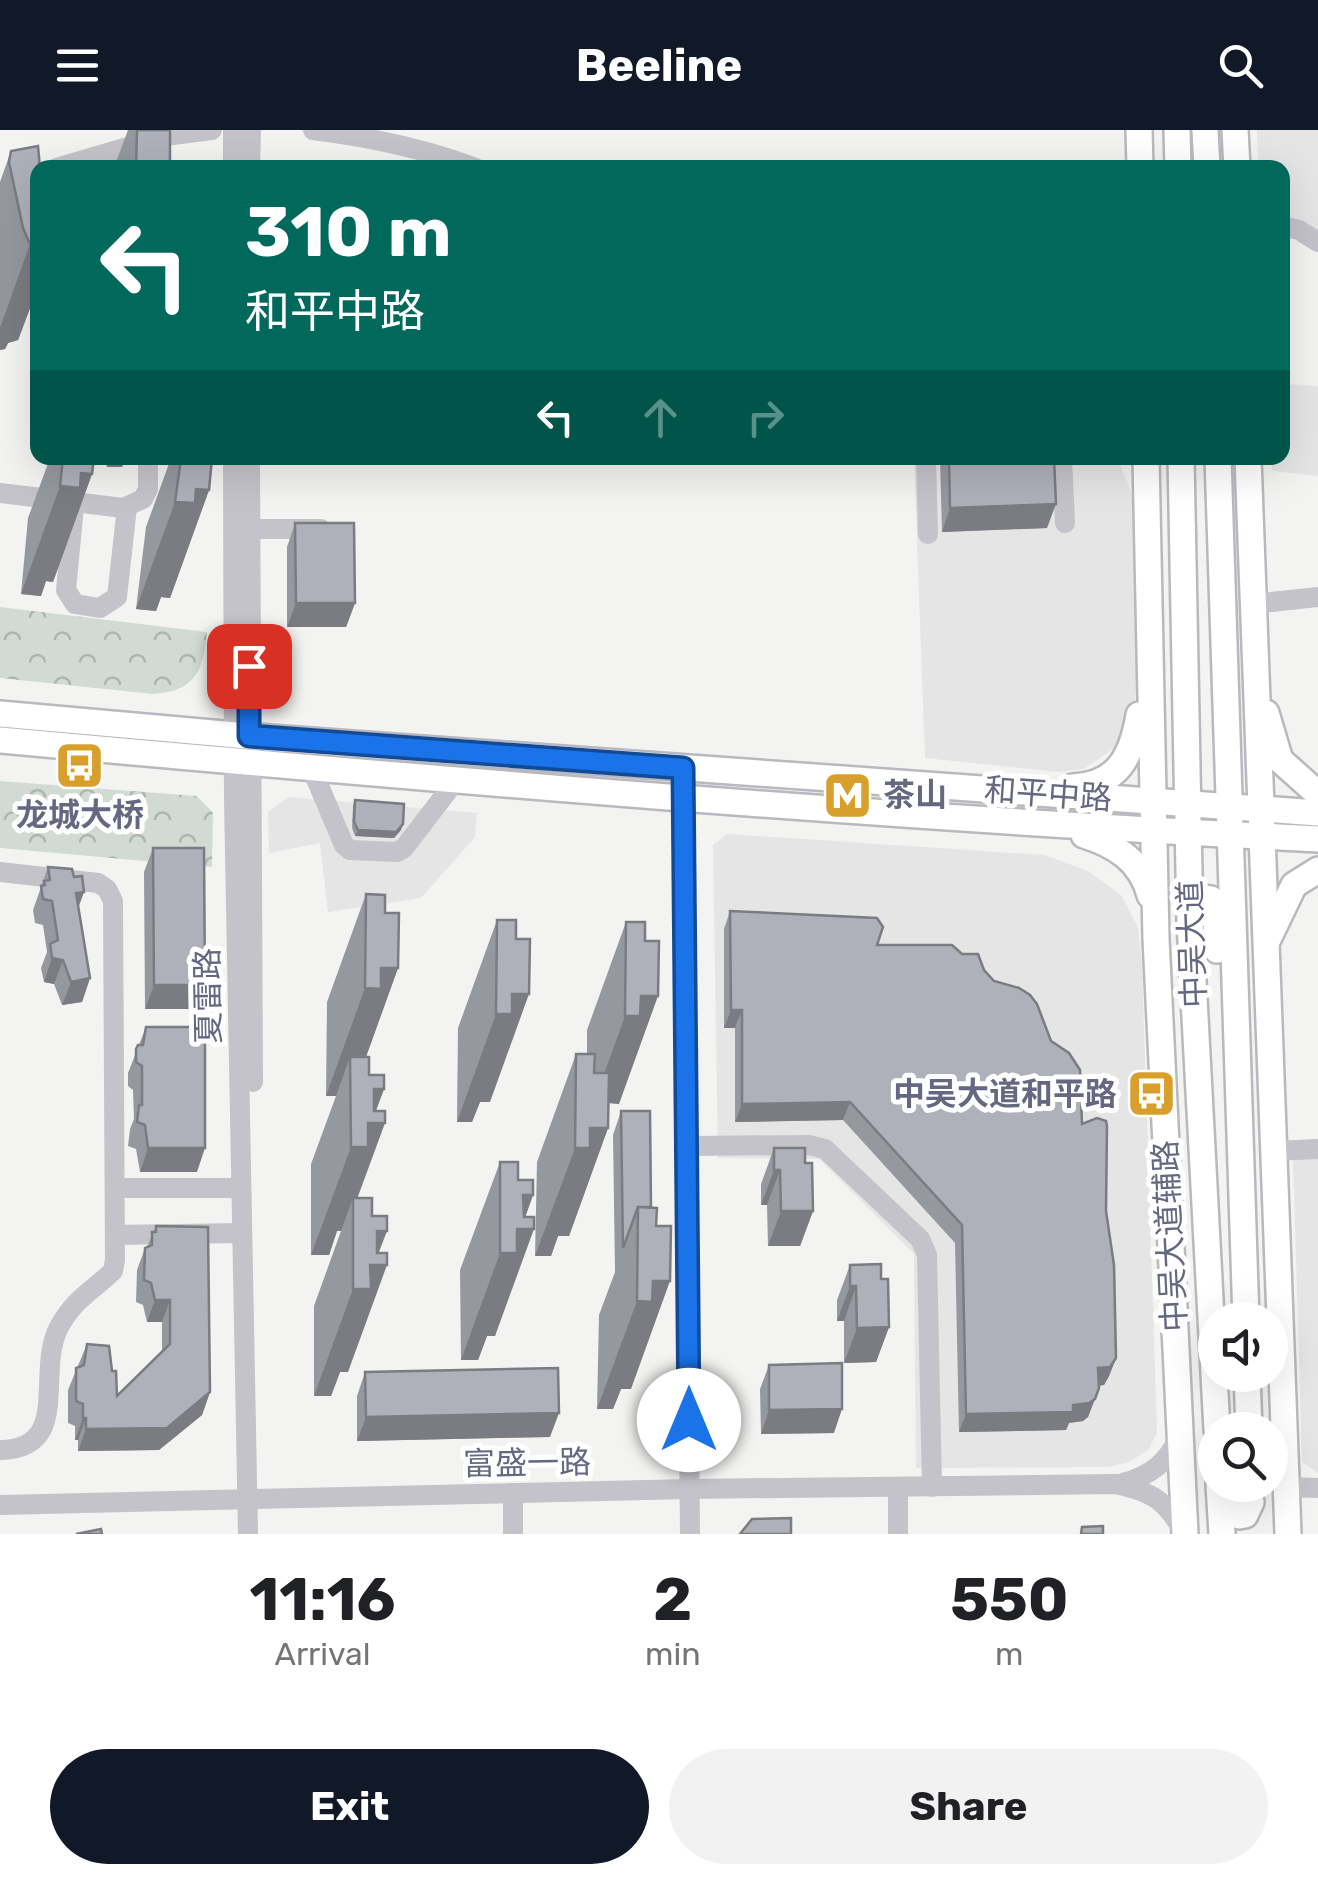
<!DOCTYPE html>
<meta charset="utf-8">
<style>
:root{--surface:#fff;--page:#f2f2f2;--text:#202124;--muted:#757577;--accent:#111827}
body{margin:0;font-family:Rubik,"Noto Sans SC",sans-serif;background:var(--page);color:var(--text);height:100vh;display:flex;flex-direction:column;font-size:38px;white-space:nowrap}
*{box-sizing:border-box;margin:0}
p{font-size:32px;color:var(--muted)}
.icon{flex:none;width:55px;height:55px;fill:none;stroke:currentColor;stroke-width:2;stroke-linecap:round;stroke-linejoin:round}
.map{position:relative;height:1404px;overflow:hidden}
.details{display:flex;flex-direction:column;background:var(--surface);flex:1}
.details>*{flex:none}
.guide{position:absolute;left:30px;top:30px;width:1260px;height:305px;border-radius:20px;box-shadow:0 10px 40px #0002;background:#00695c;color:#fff;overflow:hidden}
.fabs{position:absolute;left:1198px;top:1172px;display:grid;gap:20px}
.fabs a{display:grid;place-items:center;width:90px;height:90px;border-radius:50%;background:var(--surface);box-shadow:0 10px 40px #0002;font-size:50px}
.pin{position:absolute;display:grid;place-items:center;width:85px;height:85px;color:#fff;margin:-42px;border-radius:20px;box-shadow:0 5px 15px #0006}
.me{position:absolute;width:110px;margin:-55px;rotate:0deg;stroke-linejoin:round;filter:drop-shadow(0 0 8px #0008)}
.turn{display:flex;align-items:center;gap:35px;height:210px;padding:0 50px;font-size:45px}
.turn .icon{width:130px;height:130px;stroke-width:2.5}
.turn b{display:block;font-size:70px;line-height:85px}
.lanes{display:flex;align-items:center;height:95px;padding:0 50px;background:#0003;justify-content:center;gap:50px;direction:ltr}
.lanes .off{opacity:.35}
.eta{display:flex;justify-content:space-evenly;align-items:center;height:170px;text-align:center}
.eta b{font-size:60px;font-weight:700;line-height:70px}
.button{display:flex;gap:20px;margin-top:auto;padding:20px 50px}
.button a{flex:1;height:115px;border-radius:60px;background:var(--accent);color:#fff;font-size:40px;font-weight:700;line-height:115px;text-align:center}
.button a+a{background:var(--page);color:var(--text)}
header{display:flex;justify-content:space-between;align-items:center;height:130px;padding:0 50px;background:var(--accent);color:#fff;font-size:45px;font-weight:700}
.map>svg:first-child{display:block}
</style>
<header><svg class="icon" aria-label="menu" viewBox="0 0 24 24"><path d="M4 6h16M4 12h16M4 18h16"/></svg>Beeline<svg class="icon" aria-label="search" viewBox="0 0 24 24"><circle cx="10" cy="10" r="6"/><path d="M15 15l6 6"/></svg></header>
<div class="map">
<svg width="1318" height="1404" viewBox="0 0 1318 1404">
<defs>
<pattern id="park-crowns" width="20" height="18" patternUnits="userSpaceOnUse" patternTransform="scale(2.5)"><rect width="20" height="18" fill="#d2dbd3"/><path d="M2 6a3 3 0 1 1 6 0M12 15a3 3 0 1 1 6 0" fill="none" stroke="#aeb5b0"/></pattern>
</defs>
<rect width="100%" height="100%" fill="#f3f4f1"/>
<!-- built -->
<g fill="#e4e5e4">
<polygon points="1257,0 1318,0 1318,104 1283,89 1282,38 1258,37"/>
<polygon points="1283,254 1318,256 1318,346 1272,341 1271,328 1282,328"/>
<polygon points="914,328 1117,328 1132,364 1139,530 1133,590 1119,615 1084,639 1058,642 925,628"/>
<polygon points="289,667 477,683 475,707 421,768 328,782 320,713 269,723 268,682"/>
<polygon points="727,704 1045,725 1088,741 1121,765 1138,797 1142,836 1157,1303 1148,1320 1129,1332 1108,1337 916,1338 914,1124 819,1029 718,1028 713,715"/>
<polygon points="1318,1027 1318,1343 1302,1332 1293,1029"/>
</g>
<!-- park -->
<g fill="url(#park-crowns)">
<path d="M 0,477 L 207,502 C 203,541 196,561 153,564 L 0,548 Z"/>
<polygon points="0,651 197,666 213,683 212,737 0,718"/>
</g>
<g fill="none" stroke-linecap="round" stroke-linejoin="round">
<defs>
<g id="major">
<polyline points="1139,0 1140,38"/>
<polyline points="1177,0 1178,38"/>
<polyline points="1205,0 1207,38"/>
<polyline points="1235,0 1237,38"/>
<polyline points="1146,328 1156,809 1185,1404"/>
<polyline points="1181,328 1190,793 1217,1300"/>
<polyline points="1218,328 1246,1190"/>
<polyline points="1248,328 1288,1404"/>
<polyline points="1266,583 1280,630 1318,664"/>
<polyline points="0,584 270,608 1318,683"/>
<path d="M 0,610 C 439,650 878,687 1318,709"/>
<path d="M 1073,657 C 1118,655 1132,626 1139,585"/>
<path d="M 1084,705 C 1116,715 1141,731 1150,765"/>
<polyline points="1191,791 1202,768 1211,769 1216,792 1217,820"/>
<polyline points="1267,811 1294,755 1318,740"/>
<polyline points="1247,1245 1249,1300"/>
<polyline points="1219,1355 1222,1404"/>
<polyline points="1231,1355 1232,1371 1239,1386 1245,1385 1251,1372"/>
</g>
</defs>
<!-- major casing -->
<use href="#major" stroke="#b8b8be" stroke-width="30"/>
<!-- minor -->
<g stroke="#c3c3c9" stroke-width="20">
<polyline points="233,0 233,38"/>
<path d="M 313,0 C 369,7 423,18 476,38"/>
<polyline points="56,38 165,6 212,0"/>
<polyline points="250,38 251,0"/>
<polyline points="1282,96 1299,100 1318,112"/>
<polyline points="233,328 234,670 248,1404"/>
<polyline points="250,328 253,952"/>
<polyline points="926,328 928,404"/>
<polyline points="1062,328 1065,393"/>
<polyline points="0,363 123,378 143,369 148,359 148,328"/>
<polyline points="74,376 66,460 75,474 100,478 117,467 127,377"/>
<polyline points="249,399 321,399"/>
<polyline points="1253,474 1318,467"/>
<polyline points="311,637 344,715 350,720 397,722 404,718 457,649"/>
<polyline points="683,638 690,1404"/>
<path d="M 0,742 L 98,753 L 107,759 L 113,771 L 115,1130 L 113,1141 C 92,1161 75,1168 59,1197 C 35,1243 73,1319 0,1320"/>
<polyline points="687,1016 809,1015 825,1019 920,1109 927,1125 932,1357"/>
<polyline points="1273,1021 1318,1019"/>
<polyline points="115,1058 241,1058"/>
<polyline points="115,1105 242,1103"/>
<path d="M 1123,1353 C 1152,1345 1166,1333 1180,1306"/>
<polyline points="1286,1357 1318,1358"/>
<polyline points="513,1363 513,1404"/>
<path d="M 0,1375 L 689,1359 L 1116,1354 C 1155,1363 1164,1370 1185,1403"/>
<polyline points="898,1404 898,1357"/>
</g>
<!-- major -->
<use href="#major" stroke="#fff" stroke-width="25"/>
</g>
<!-- wall -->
<g fill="#9698a0">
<polygon points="128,0 170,0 170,38 114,38"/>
<polygon points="38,16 38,157 18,210 8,213 5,219 0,220 0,52 11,21"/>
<polygon points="50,328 94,328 92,344 53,452 46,451 41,466 21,464 28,388"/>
<polygon points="104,328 136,328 134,331 124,331 122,337 107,337"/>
<polygon points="171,328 212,328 209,360 170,468 161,467 156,481 136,479 146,397"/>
<polygon points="940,328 1054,328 1047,398 942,402"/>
<polygon points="295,393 355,473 346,497 287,497 287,417"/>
<polygon points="355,670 401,700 394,708 355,706 352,698 353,676"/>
<polygon points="153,718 196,879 145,879 144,742"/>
<polygon points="48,737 74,747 84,762 78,778 90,848 82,872 62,875 54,854 44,852 41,838 47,822 43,795 35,793 33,780"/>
<polygon points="366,764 385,783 398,838 366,927 369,945 384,959 376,981 357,1068 372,1086 379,1123 348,1242 340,1242 331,1266 314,1266 314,1176 341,1101 337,1101 329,1125 311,1125 311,1034 336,966 326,966 327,872"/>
<polygon points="730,781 877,815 962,824 984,840 1082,994 1106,1081 1116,1228 1109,1246 1104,1255 1099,1256 1088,1287 1083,1291 1069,1293 1066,1300 959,1302 955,1113 843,990 735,992 735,898 724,898 724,799"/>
<polygon points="497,790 516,790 490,972 480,972 472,992 457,992 458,898"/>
<polygon points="626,792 645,792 619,974 609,973 608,998 569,1106 558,1106 551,1126 535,1126 537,1032 576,924 587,924 587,900"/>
<polygon points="146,897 197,1042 140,1042 136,1019 128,1016 130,999 134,989 133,960 128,956 128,943"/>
<polygon points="621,981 650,981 631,1259 621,1259 613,1279 597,1279 599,1185 615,1142 613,1005"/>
<polygon points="774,1018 805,1033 813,1081 800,1116 768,1116 767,1075 761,1075 761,1054"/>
<polygon points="500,1032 533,1065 525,1087 495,1206 487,1206 478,1230 461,1230 460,1140"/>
<polygon points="156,1096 210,1262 202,1285 159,1320 78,1321 78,1310 75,1310 75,1296 68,1293 68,1260 87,1214 112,1241 117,1266 162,1222 162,1192 147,1192 143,1175 136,1172 137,1140 145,1118 147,1117"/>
<polygon points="850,1135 889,1197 876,1232 844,1233 844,1191 837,1191 837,1170"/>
<polygon points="769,1235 834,1303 761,1304 760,1259"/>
<polygon points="365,1242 550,1307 357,1311 357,1266"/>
</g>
<!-- shaded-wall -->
<g fill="#7a7c82">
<polygon points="38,113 38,157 18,210 8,213 5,219 0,220 0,198 30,114"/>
<polygon points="111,328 136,328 134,331 124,331 122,337 107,337"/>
<polygon points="81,343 92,344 53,452 46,451 41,466 21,464 60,356"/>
<polygon points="196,359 209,360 170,468 161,467 156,481 136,479 175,372"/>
<polygon points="1056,374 1047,398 942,402 950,378"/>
<polygon points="296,473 355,473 346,497 287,497"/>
<polygon points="403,694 401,700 394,708 355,706 358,700"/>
<polygon points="84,762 75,786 76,763"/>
<polygon points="52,828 63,830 54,854 44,852"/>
<polygon points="381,838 398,838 359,946 350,927 336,966 326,966 365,858"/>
<polygon points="90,848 82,872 62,875 71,852"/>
<polygon points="154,855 205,855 196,879 145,879"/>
<polygon points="512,864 529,864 490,972 480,972 472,992 457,992 496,884"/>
<polygon points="641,866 658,866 619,974 609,973 586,994 625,886"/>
<polygon points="731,880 742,880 735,898 724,898"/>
<polygon points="374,959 384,959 371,993 385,993 353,1080 353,1068 341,1101 337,1101 329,1125 311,1125 351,1017"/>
<polygon points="850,972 843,990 735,992 742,974"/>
<polygon points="590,998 608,998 569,1106 558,1106 551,1126 535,1126 575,1018"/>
<polygon points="148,1018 205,1018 197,1042 140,1042"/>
<polygon points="774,1040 780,1040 767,1075 761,1075"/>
<polygon points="523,1065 533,1065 521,1099 534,1099 495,1206 487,1206 478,1230 461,1230 500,1123"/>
<polygon points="781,1081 813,1081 800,1116 768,1116"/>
<polygon points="377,1101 387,1101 374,1135 387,1135 348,1242 340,1242 331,1266 314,1266 353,1159"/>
<polygon points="653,1151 670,1151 631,1259 621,1259 613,1279 597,1279 637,1171"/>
<polygon points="850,1156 856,1156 844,1191 837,1191"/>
<polygon points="155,1170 170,1170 162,1192 147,1192"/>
<polygon points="889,1197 876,1232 844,1233 857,1198"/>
<polygon points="1116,1228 1109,1246 1104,1255 1091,1256 1098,1238"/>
<polygon points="210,1262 202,1285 159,1320 78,1321 86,1299"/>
<polygon points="1095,1269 1088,1287 1083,1291 1069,1293 1066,1300 959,1302 966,1284 1073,1275"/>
<polygon points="842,1279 834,1303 761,1304 769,1280"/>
<polygon points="559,1283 550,1307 357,1311 366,1287"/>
<polygon points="83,1288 86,1288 78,1310 75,1310"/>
</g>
<!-- building -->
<g fill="#afb1ba" stroke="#7a7c82" stroke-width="2.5">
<polygon points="137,0 170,0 170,38 136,38"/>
<polygon points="38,16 40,38 38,38 38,113 30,114 23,98 9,32 11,21"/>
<polygon points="63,328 94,328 92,344 81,343 80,358 60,356"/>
<polygon points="181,328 212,328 209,360 196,359 195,373 175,372"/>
<polygon points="949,328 1054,328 1056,374 950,378"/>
<polygon points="295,393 354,393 355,473 296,473"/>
<polygon points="355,670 404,674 403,694 396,702 358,700 354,692"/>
<polygon points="153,718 204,718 205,855 154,855"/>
<polygon points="48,737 72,739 74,747 82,746 84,762 76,763 90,848 71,852 63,830 52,828 50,814 58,810 52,771 43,769 41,756 45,755 44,751 50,750"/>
<polygon points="366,764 385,765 385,783 399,783 398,838 381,838 381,859 365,858"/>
<polygon points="730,781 877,788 883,797 877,815 952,815 962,824 978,824 984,840 994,851 1019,858 1030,865 1037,874 1051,911 1069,923 1080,940 1082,994 1097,988 1106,991 1107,996 1106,1081 1114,1135 1116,1228 1110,1237 1098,1238 1099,1258 1095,1269 1089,1273 1073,1275 1073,1282 966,1284 962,1095 850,972 742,974 742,880 731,880"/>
<polygon points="497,790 516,790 516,809 530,809 529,864 512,864 512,884 496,884"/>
<polygon points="626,792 645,792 645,811 659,811 658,866 641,866 640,886 625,886"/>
<polygon points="146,897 205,897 205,1018 148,1018 145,995 137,992 139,975 142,975 142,936 136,932 136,919 138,915 143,915"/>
<polygon points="576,924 595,924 594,943 609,943 608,998 590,998 590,1018 575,1018"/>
<polygon points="350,927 369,927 369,945 384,945 384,959 374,959 374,981 385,981 385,993 368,993 368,1017 351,1017"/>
<polygon points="621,981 650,981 651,1077 638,1077 623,1118"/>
<polygon points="774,1018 805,1018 805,1033 812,1033 813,1081 781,1081 780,1040 774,1040"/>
<polygon points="500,1032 518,1032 518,1050 533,1050 533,1065 523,1065 524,1087 534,1087 534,1099 517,1099 517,1123 500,1123"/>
<polygon points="353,1068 372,1068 372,1086 387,1086 387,1101 377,1101 377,1123 387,1123 387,1135 370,1135 371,1159 353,1159"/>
<polygon points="638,1077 657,1078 656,1096 671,1096 670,1151 653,1151 652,1172 637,1171"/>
<polygon points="156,1096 208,1097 210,1262 167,1298 86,1299 86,1288 83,1288 83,1274 76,1271 76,1238 84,1235 87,1214 109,1216 112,1241 116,1241 117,1266 170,1214 170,1170 155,1170 151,1153 144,1150 145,1118 152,1115 152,1102 156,1102"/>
<polygon points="881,1134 881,1149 888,1149 889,1197 857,1198 856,1156 850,1156 850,1135"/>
<polygon points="842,1233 842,1279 769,1280 769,1235"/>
<polygon points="558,1238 559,1283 366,1287 365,1242"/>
<polygon points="791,1388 791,1404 740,1404 752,1389"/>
<polygon points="1103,1396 1103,1404 1081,1404 1082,1397"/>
<polygon points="101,1399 102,1404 76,1404"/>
</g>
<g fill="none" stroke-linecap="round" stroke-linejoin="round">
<defs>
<polyline id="route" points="249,536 249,606 683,638 689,1290"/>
</defs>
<!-- route casing -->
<use href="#route" stroke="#114b97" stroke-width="25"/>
<!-- route -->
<use href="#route" stroke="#1a73e8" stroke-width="18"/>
</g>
<!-- icons -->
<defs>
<symbol id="bus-square" viewBox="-11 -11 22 22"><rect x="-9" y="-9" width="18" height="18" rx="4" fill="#d99f2d" stroke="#fff"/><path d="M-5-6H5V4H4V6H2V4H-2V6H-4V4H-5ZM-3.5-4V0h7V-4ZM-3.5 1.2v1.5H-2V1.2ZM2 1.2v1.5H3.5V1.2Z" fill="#fff"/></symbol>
<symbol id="metro-square" viewBox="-11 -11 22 22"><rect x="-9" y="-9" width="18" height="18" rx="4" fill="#d99f2d" stroke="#fff"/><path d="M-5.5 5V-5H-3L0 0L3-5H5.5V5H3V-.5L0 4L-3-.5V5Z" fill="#fff"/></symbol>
</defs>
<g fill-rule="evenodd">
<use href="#bus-square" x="52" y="608" width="55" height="55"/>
<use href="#metro-square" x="820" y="638" width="55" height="55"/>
<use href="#bus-square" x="1124" y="936" width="55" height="55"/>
</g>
<g text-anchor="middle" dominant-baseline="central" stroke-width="10" stroke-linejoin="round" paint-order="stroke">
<!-- street labels -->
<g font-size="32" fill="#656880" stroke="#fff">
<text transform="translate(1048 664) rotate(4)">和平中路</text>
<text transform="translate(1192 814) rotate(-92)">中吴大道</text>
<text transform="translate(208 866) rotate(-91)">夏雷路</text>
<text transform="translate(1170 1106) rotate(-93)">中吴大道辅路</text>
<text transform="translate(527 1333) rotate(-1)">富盛一路</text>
</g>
<!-- poi labels -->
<g font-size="32" font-weight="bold" fill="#656880" stroke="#fff" text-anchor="start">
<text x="883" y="665">茶山</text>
<text x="80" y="685" text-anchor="middle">龙城大桥</text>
<text x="1117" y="964" text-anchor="end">中吴大道和平路</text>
</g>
</g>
</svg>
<div class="fabs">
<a><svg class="icon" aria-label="sound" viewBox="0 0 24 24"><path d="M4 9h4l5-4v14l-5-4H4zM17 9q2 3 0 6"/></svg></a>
<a><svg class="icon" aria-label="search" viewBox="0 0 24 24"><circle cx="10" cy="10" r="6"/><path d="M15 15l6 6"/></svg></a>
</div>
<div class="pin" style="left:249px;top:536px;background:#d93025"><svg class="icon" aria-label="arrive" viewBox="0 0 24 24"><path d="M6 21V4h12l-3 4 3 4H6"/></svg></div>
<svg class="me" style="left:689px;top:1290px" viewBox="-20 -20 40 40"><circle r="19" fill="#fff"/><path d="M0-13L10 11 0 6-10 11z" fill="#1a73e8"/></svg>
<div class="guide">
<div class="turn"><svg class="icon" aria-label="left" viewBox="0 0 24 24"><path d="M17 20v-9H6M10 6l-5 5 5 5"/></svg><div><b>310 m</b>和平中路</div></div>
<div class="lanes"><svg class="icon" aria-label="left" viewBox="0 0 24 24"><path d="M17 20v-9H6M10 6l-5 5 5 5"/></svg><svg class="icon off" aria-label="ahead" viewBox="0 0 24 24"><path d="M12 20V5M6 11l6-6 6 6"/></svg><svg class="icon off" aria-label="right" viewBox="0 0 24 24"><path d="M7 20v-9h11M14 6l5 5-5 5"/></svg></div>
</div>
</div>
<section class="details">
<div class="eta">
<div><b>11:16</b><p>Arrival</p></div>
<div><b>2</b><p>min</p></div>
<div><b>550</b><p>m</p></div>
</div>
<div class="button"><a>Exit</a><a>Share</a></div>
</section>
